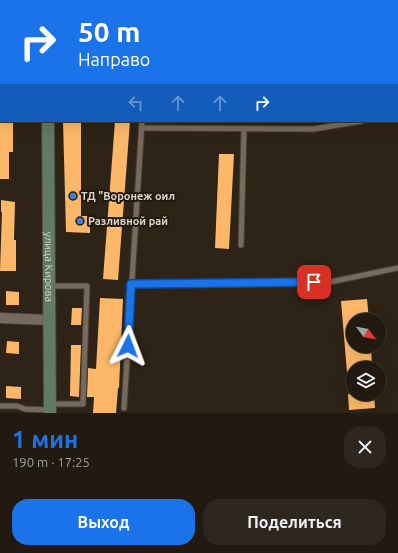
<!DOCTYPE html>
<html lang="ru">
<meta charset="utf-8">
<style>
:root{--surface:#221a11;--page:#2e271f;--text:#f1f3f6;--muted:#a2a19f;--line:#3f3831;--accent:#1a73e8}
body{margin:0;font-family:Ubuntu,sans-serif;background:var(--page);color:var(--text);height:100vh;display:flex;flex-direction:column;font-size:15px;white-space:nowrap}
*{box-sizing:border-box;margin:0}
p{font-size:13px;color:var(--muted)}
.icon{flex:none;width:22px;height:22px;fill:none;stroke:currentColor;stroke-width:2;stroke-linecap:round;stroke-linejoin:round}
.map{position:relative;height:413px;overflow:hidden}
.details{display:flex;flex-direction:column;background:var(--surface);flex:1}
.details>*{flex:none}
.top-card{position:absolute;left:0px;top:0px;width:398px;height:122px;box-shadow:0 4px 16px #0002,0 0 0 1px var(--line);background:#1a73e8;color:#fff;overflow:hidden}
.needle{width:26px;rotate:122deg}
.buttons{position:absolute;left:346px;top:313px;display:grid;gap:8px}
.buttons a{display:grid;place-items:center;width:40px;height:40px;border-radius:50%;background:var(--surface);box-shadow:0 4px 16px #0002,0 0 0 1px var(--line);font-size:20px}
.pin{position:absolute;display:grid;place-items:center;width:34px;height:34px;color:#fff;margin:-17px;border-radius:8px;box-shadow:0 2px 6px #0006}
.me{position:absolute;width:44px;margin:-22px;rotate:3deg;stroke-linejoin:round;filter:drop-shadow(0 0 3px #0008)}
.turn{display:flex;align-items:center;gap:14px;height:84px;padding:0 12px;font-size:18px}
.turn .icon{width:52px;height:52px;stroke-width:2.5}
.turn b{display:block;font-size:28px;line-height:34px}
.lanes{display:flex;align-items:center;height:38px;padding:0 12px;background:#0003;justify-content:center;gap:20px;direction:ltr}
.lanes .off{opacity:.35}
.round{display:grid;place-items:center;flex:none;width:42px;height:42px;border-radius:16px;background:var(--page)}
.summary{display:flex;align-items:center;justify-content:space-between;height:68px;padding:0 12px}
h1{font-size:24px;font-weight:700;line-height:30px;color:var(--accent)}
.action{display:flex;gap:8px;margin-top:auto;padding:8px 12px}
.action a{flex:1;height:46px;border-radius:16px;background:var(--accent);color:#fff;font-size:16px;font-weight:700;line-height:46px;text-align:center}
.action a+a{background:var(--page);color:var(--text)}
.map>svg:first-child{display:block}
</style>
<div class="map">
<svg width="398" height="413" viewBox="0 0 398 413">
<rect width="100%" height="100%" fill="#2d2317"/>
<!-- building -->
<g fill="#fcb868">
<polygon points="0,121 13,121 13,152 9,152 9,179 0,179"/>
<polygon points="63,121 81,121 81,216 90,216 90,233 66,232"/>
<polygon points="115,121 130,121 118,280 103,279"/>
<polygon points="219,154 234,154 229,249 215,248"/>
<polygon points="1,200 15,202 14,240 16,240 16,271 0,271 2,212 1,212"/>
<polygon points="6,291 19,292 19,305 6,305"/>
<polygon points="100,298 123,299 119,388 118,388 116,413 93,413 94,397 87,397 88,368 96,369"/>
<polygon points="367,299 369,320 353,320 353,346 371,346 372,368 353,368 353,384 348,384 341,301"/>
<polygon points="72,308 82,308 81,325 71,325"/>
<polygon points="7,341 19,342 19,354 6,353"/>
<polygon points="71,345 81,345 79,397 70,396"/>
<polygon points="6,386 21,387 21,399 6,398"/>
<polygon points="348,394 374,394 375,408 349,410"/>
</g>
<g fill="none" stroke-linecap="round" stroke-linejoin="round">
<defs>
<g id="lane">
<polyline points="164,1 196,1"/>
<polyline points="397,2 398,2"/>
<polyline points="397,115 398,115"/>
<polyline points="141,128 314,129 362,121"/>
<polyline points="241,245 244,129"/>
<polyline points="131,284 330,282 398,268"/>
<polyline points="49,286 87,286 83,404 50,404"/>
<polyline points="0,406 17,406 25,409 49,410"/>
<polyline points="124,408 142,121"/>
</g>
<g id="street">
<polyline points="0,47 1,47"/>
<polyline points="0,318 50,320"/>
</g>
<g id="secondary">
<polyline points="46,0 46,1"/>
<path id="s1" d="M 48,121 L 50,413"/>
</g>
</defs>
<!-- lane casing -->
<use href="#lane" stroke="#484037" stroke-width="7"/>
<!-- street casing -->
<use href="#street" stroke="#484037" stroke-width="12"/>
<!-- secondary casing -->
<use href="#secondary" stroke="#484037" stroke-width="14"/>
<!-- lane -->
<use href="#lane" stroke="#766a5c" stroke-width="5"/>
<!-- street -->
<use href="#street" stroke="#766a5c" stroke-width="10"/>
<!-- secondary -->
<use href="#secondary" stroke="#607a65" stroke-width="12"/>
</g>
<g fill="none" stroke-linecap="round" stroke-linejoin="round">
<defs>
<polyline id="route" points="128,346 131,284 314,282"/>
</defs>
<!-- route casing -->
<use href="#route" stroke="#114b97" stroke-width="10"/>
<!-- route -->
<use href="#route" stroke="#1a73e8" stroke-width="7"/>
</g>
<!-- markers -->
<g fill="#3f7fe0" stroke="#23190e" stroke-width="1.5">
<circle cx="73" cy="196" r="4"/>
<circle cx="80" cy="221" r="4"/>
</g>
<g text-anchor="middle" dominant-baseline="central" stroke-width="4" stroke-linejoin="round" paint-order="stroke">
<!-- poi labels -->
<g font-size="11" font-weight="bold" fill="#dbd4cc" stroke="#23190e" text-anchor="start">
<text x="81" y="196">ТД "Воронеж оил</text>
<text x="88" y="221">Разливной рай</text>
</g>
<!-- street labels -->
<g font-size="11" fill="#dbd4cc" stroke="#23190e">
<text stroke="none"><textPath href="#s1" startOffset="146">улица Кирова</textPath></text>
</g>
</g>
</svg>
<div class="buttons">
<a><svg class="needle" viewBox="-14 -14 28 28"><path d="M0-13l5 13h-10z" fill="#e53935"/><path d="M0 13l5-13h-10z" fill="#a2a19f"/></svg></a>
<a><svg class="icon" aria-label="layers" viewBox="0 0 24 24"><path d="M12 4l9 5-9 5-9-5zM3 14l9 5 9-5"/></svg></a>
</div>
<div class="pin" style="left:314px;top:282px;background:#d93025"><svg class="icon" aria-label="arrive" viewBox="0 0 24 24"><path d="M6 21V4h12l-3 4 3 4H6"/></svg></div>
<svg class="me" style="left:128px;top:346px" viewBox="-20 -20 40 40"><path d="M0-17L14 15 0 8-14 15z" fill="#1a73e8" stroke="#fff" stroke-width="4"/></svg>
<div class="top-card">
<div class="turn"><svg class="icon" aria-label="right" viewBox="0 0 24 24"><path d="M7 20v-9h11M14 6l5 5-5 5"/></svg><div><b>50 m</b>Направо</div></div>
<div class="lanes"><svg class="icon off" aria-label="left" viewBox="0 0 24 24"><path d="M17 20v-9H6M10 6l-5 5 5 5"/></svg><svg class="icon off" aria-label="ahead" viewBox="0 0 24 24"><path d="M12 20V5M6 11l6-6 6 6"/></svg><svg class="icon off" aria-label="ahead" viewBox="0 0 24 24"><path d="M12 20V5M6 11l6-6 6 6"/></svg><svg class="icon" aria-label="right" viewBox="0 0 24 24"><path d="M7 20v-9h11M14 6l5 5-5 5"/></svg></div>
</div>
</div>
<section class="details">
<div class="summary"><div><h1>1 мин</h1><p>190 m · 17:25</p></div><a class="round"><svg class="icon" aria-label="close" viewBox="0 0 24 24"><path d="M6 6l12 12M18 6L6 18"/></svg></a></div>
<div class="action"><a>Выход</a><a>Поделиться</a></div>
</section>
